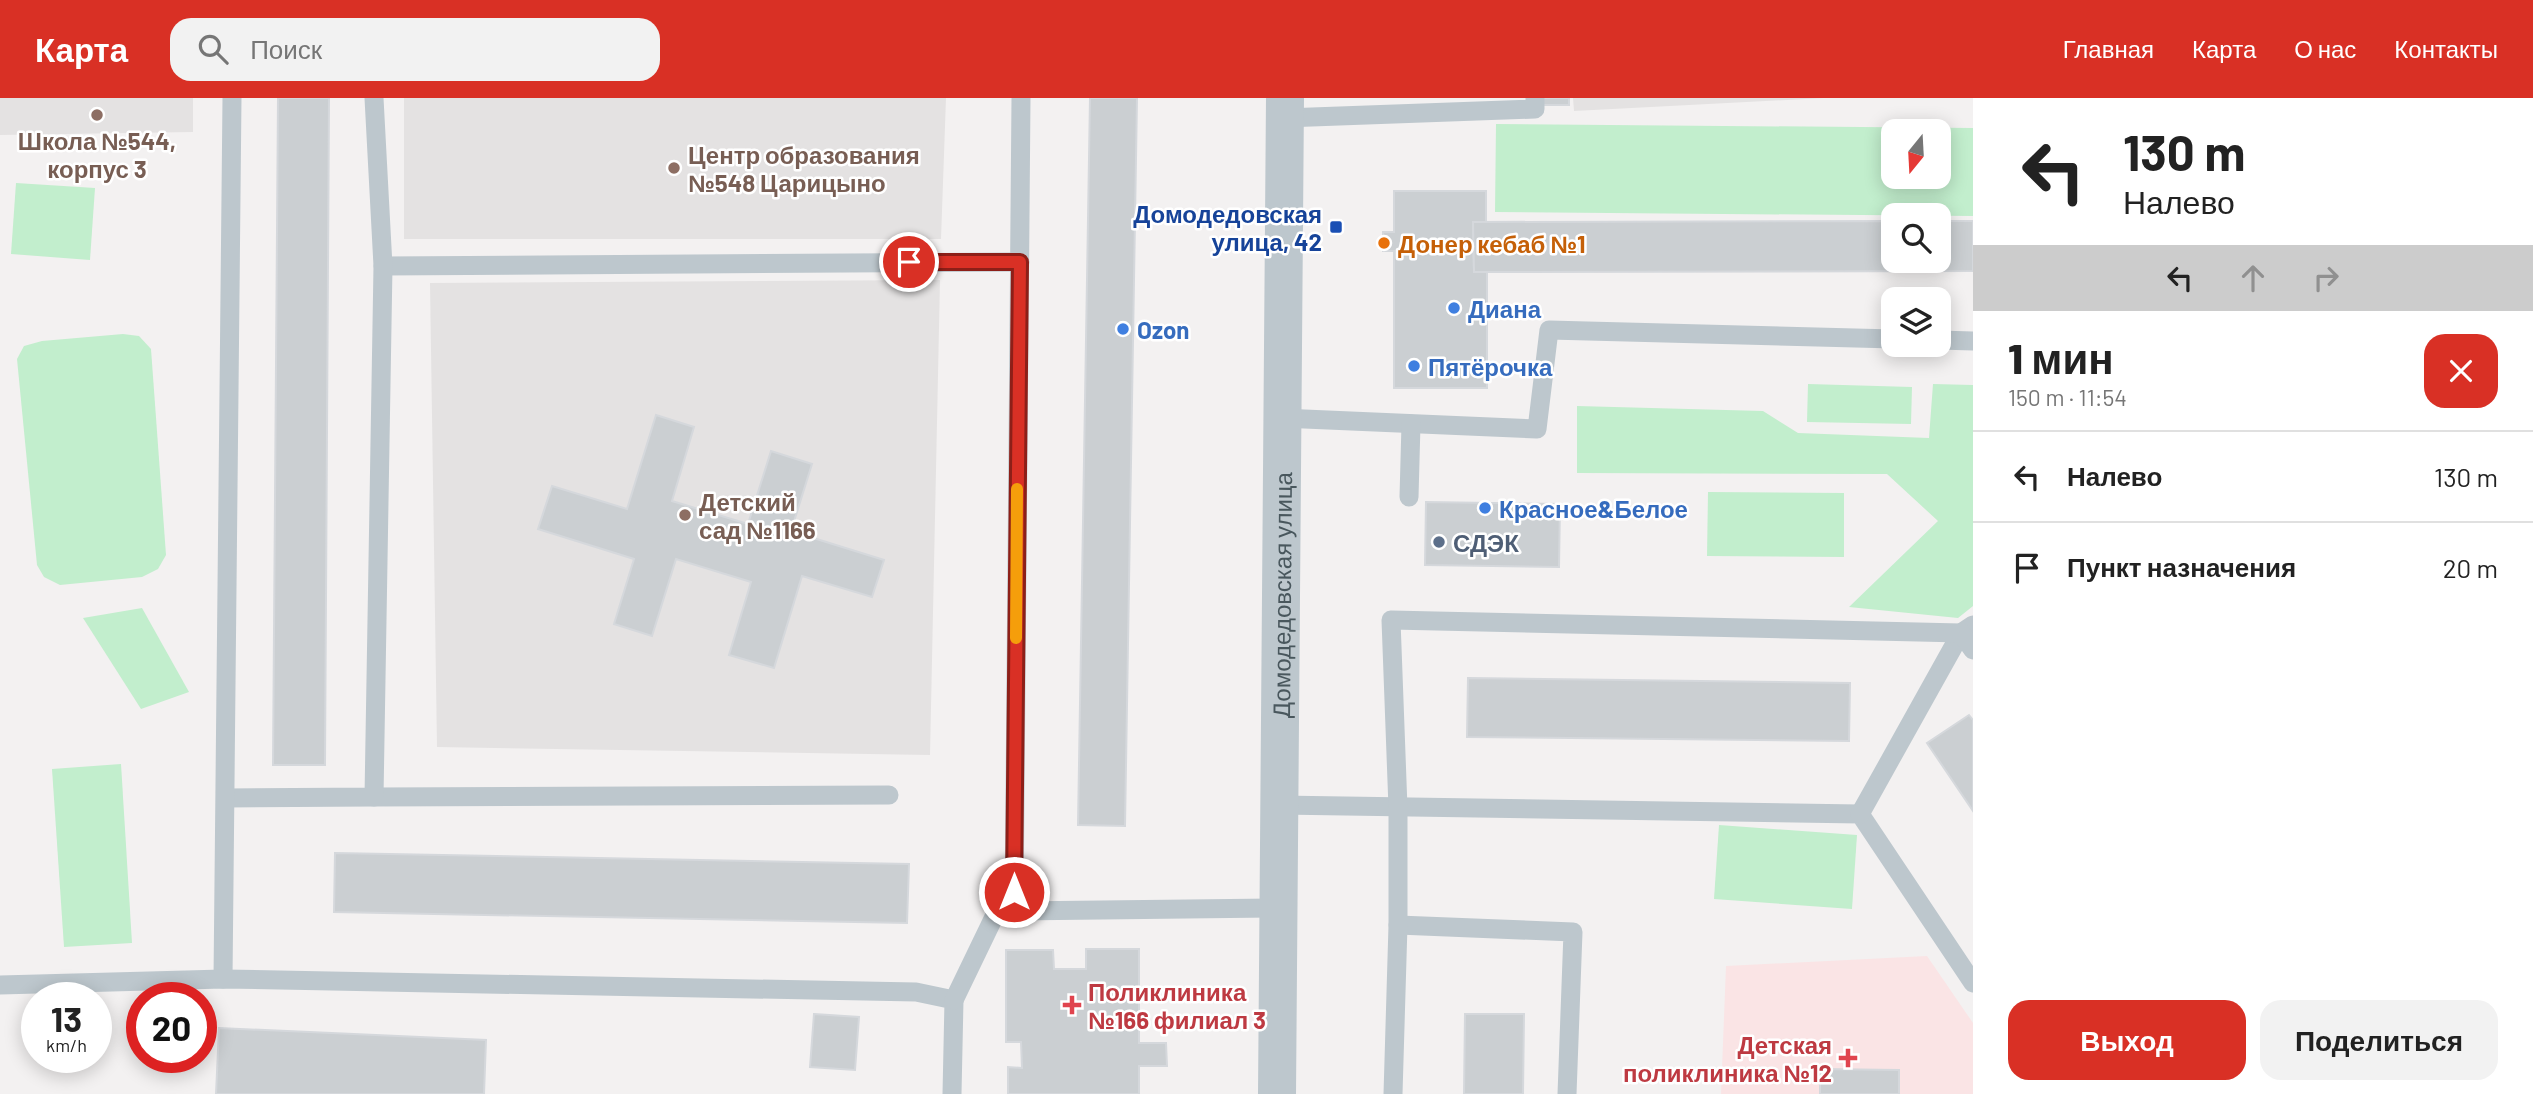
<!DOCTYPE html>
<html lang="ru">
<meta charset="utf-8">
<style>
:root{--surface:#fff;--page:#f2f2f2;--text:#222;--muted:#767676;--line:#e0e0e0;--accent:#d93025}
body{margin:0;font-family:Barlow,sans-serif;background:var(--page);color:var(--text);height:100vh;display:flex;flex-direction:column;font-size:26px;white-space:nowrap}
*{box-sizing:border-box;margin:0}
p{font-size:23px;color:var(--muted)}
.icon{flex:none;width:38px;height:38px;fill:none;stroke:currentColor;stroke-width:2;stroke-linecap:round;stroke-linejoin:round}
.map{position:relative;flex:1;overflow:hidden}
.details{display:flex;flex-direction:column;background:var(--surface);width:560px}
.details>*{flex:none}
.banner{background:#fff;color:var(--text);overflow:hidden}
.needle{width:46px;rotate:198deg}
.fabs{position:absolute;left:1881px;top:21px;display:grid;gap:14px}
.fabs a{display:grid;place-items:center;width:70px;height:70px;border-radius:14px;background:var(--surface);box-shadow:0 4px 18px #0003;font-size:35px}
.speed{position:absolute;left:21px;top:884px;display:flex;gap:14px;font-size:35px;font-weight:700;text-align:center}
.speed>*{display:grid;place-content:center;width:91px;height:91px;border-radius:50%;background:var(--surface);box-shadow:0 4px 18px #0003;line-height:1}
.speed small{font-size:18px;font-weight:400}
.speed .limit{border:10px solid #d22;background:#fff;color:#111}
.pin{position:absolute;display:grid;place-items:center;width:60px;height:60px;color:#fff;margin:-30px;border:4px solid #fff;border-radius:50%;box-shadow:0 2px 7px #0007}
.me{position:absolute;width:77px;margin:-38px;rotate:0deg;stroke-linejoin:round;filter:drop-shadow(0 0 5px #0008)}
.turn{display:flex;align-items:center;gap:24px;height:147px;padding:0 35px;font-size:32px}
.turn .icon{width:91px;height:91px;stroke-width:2.5}
.turn b{display:block;font-size:49px;line-height:60px}
.lanes{display:flex;align-items:center;height:66px;padding:0 35px;background:#0003;justify-content:center;gap:35px;direction:ltr}
.lanes .off{opacity:.35}
.round{display:grid;place-items:center;flex:none;width:74px;height:74px;border-radius:21px;background:var(--page)}
.head{display:flex;align-items:center;justify-content:space-between;height:119px;padding:0 35px}
h1{font-size:42px;font-weight:800;line-height:52px}
.action{display:flex;gap:14px;margin-top:auto;padding:14px 35px}
.action a{flex:1;height:80px;border-radius:21px;background:var(--accent);color:#fff;font-size:28px;font-weight:800;line-height:80px;text-align:center}
.action a+a{background:var(--page);color:var(--text)}
ul{padding:0;list-style:none}
li{display:flex;align-items:center;gap:21px;height:91px;padding:0 35px;border-top:2px solid var(--line)}
li div{flex:1}
li b{display:block;font-size:26px}
li em{font-style:normal}
header{display:flex;align-items:center;gap:42px;box-sizing:border-box;height:98px;padding:0 35px;background:var(--accent);color:#fff}
header strong{font-size:33px}
nav{display:flex;gap:38px;margin-inline-start:auto;font-size:24px}
.search{width:490px;height:63px;background:var(--page);display:flex;align-items:center;gap:18px;box-sizing:border-box;padding:0 24px;border-radius:21px;color:var(--muted);font-size:26px}
main{display:flex;flex:1;min-height:0}
.map>svg:first-child{display:block}
</style>
<header>
<strong>Карта</strong>
<div class="search"><svg class="icon" aria-label="search" viewBox="0 0 24 24"><circle cx="10" cy="10" r="6"/><path d="M15 15l6 6"/></svg>Поиск</div>
<nav><a>Главная</a><a>Карта</a><a>О нас</a><a>Контакты</a></nav>
</header>
<main>
<div class="map">
<svg width="1973" height="996" viewBox="0 0 1973 996">
<rect width="100%" height="100%" fill="#f3f1f1"/>
<!-- education -->
<g fill="#e4e2e2">
<polygon points="0,0 193,0 193,34 0,37"/>
<polygon points="404,0 946,0 941,141 404,141"/>
<polygon points="1573,0 1824,0 1574,13"/>
<polygon points="940,182 930,657 437,649 430,185"/>
</g>
<!-- medical -->
<polygon fill="#fae4e5" points="1927,858 1973,925 1973,996 1721,996 1726,868"/>
<!-- green -->
<g fill="#c2eecd" fill-rule="evenodd">
<path d="M 1496,26 L 1973,30 L 1973,118 L 1495,114 ZM 1939,33 L 1939,79 L 1894,79 L 1894,33 Z"/>
<polygon points="16,85 95,90 90,162 11,156"/>
<polygon points="123,236 139,238 151,251 166,457 158,471 142,479 60,487 44,479 37,467 17,261 24,248 42,243"/>
<polygon points="1808,286 1912,289 1911,326 1807,324"/>
<polygon points="1933,286 1973,287 1973,508 1958,520 1849,509 1938,423 1887,376 1577,375 1577,308 1763,313 1798,335 1929,340"/>
<polygon points="1708,394 1844,395 1844,459 1707,458"/>
<polygon points="142,510 189,594 141,611 83,520"/>
<polygon points="121,666 132,845 64,849 52,671"/>
<polygon points="1719,727 1857,737 1852,811 1714,801"/>
</g>
<!-- building -->
<g fill="#cbcfd2" stroke="#d5d8dc" stroke-width="2">
<polygon points="278,0 329,0 325,667 273,667"/>
<polygon points="1090,0 1137,0 1125,728 1078,727"/>
<rect x="1539" y="0" width="30" height="7"/>
<polygon points="1394,93 1486,93 1486,124 1473,124 1474,174 1487,174 1487,290 1394,290 1394,153 1383,153 1383,134 1394,134"/>
<polygon points="1894,123 1894,163 1939,163 1939,123 1973,123 1973,173 1474,174 1473,124"/>
<polygon points="656,317 694,329 672,403 748,426 771,353 812,366 791,433 884,462 872,499 802,478 774,570 729,557 751,484 676,461 652,538 614,526 634,461 538,431 552,388 627,411"/>
<polygon points="1426,404 1560,406 1559,469 1425,467"/>
<polygon points="1468,580 1850,585 1849,643 1467,639"/>
<polygon points="1969,617 1973,622 1973,713 1927,645"/>
<polygon points="335,755 909,766 907,825 334,814"/>
<polygon points="1086,851 1139,851 1139,945 1166,945 1167,968 1139,968 1139,996 1008,996 1008,969 1022,970 1021,944 1006,944 1006,852 1053,852 1054,871 1086,871"/>
<polygon points="814,916 859,919 855,972 810,969"/>
<polygon points="1465,916 1524,916 1523,996 1464,996"/>
<polygon points="219,930 486,942 484,996 216,996"/>
<polygon points="1820,971 1899,972 1899,996 1820,996"/>
</g>
<g fill="none" stroke-linecap="round" stroke-linejoin="round">
<!-- service -->
<g stroke="#bdc7cd" stroke-width="19">
<polyline points="1284,20 1535,11 1535,0"/>
<polyline points="383,168 1020,164"/>
<polyline points="1939,242 1973,243"/>
<polyline points="1281,320 1537,331 1549,232 1894,241"/>
<polyline points="1409,399 1411,326"/>
<polyline points="374,699 889,697"/>
<polyline points="226,700 374,699 383,168 374,0"/>
<polyline points="1279,707 1860,716 1973,885"/>
<polyline points="1860,716 1961,535 1973,527"/>
<polyline points="1014,813 1021,0"/>
<polyline points="1398,827 1573,834 1567,996"/>
<polyline points="223,881 232,0"/>
<polyline points="0,887 223,881 916,894 954,902 952,996"/>
<polyline points="954,902 995,817 1014,813 1278,810"/>
<polyline points="1393,996 1398,827 1398,710 1391,522 1961,535 1973,552"/>
</g>
<!-- tertiary -->
<path stroke="#bdc7cd" stroke-width="38" id="s1" d="M 1277,996 L 1285,0"/>
</g>
<g fill="none" stroke-linecap="round" stroke-linejoin="round">
<defs>
<polyline id="route" points="909,164 1020,164 1014,794"/>
</defs>
<!-- route casing -->
<use href="#route" stroke="#8d1f18" stroke-width="18"/>
<!-- route -->
<use href="#route" stroke="#d93025" stroke-width="12"/>
<!-- slow -->
<polyline stroke="#f59e0b" stroke-width="12" points="1016,540 1017,391"/>
</g>
<!-- markers -->
<g fill="#8d6e63" stroke="#fff" stroke-width="2.5">
<circle cx="97" cy="17" r="7"/>
<circle cx="674" cy="70" r="7"/>
<circle cx="685" cy="417" r="7"/>
</g>
<rect fill="#1a4fb4" stroke="#fff" stroke-width="2.5" x="1329" y="122" width="14" height="14" rx="3.5"/>
<circle fill="#e8710a" stroke="#fff" stroke-width="2.5" cx="1384" cy="145" r="7"/>
<g fill="#3f7fe0" stroke="#fff" stroke-width="2.5">
<circle cx="1454" cy="210" r="7"/>
<circle cx="1123" cy="231" r="7"/>
<circle cx="1414" cy="268" r="7"/>
<circle cx="1485" cy="410" r="7"/>
</g>
<circle fill="#5c6f8a" stroke="#fff" stroke-width="2.5" cx="1439" cy="444" r="7"/>
<g fill="#e0444e" stroke="#fff" stroke-width="2.5">
<path d="M1068.5 896.5h7v7h7v7h-7v7h-7v-7h-7v-7h7z"/>
<path d="M1844.5 949.5h7v7h7v7h-7v7h-7v-7h-7v-7h7z"/>
</g>
<g text-anchor="middle" dominant-baseline="central" stroke-width="5" stroke-linejoin="round" paint-order="stroke">
<!-- education labels -->
<g font-size="24" font-weight="bold" fill="#785e54" stroke="#fff" text-anchor="start">
<text x="97" y="42" text-anchor="middle">Школа №544,<tspan x="97" dy="28">корпус 3</tspan></text>
<text x="688" y="56">Центр образования<tspan x="688" dy="28">№548 Царицыно</tspan></text>
<text x="699" y="403">Детский<tspan x="699" dy="28">сад №1166</tspan></text>
</g>
<!-- transit labels -->
<g font-size="24" font-weight="bold" fill="#164399" stroke="#fff" text-anchor="end">
<text x="1322" y="115">Домодедовская<tspan x="1322" dy="28">улица, 42</tspan></text>
</g>
<!-- food labels -->
<g font-size="24" font-weight="bold" fill="#c56008" stroke="#fff" text-anchor="start">
<text x="1398" y="145">Донер кебаб №1</text>
</g>
<!-- shop labels -->
<g font-size="24" font-weight="bold" fill="#366cbe" stroke="#fff" text-anchor="start">
<text x="1468" y="210">Диана</text>
<text x="1137" y="231">Ozon</text>
<text x="1428" y="268">Пятёрочка</text>
<text x="1499" y="410">Красное&amp;Белое</text>
</g>
<!-- service labels -->
<g font-size="24" font-weight="bold" fill="#4e5e75" stroke="#fff" text-anchor="start">
<text x="1453" y="444">СДЭК</text>
</g>
<!-- street labels -->
<g font-size="24" fill="#49575d" stroke="#fff">
<text stroke="none"><textPath href="#s1" startOffset="499">Домодедовская улица</textPath></text>
</g>
<!-- health labels -->
<g font-size="24" font-weight="bold" fill="#be3a42" stroke="#fff" text-anchor="start">
<text x="1088" y="893">Поликлиника<tspan x="1088" dy="28">№166 филиал 3</tspan></text>
<text x="1832" y="946" text-anchor="end">Детская<tspan x="1832" dy="28">поликлиника №12</tspan></text>
</g>
</g>
</svg>
<div class="fabs">
<a><svg class="needle" viewBox="-14 -14 28 28"><path d="M0-13l5 13h-10z" fill="#e53935"/><path d="M0 13l5-13h-10z" fill="#767676"/></svg></a>
<a><svg class="icon" aria-label="search" viewBox="0 0 24 24"><circle cx="10" cy="10" r="6"/><path d="M15 15l6 6"/></svg></a>
<a><svg class="icon" aria-label="layers" viewBox="0 0 24 24"><path d="M12 4l9 5-9 5-9-5zM3 14l9 5 9-5"/></svg></a>
</div>
<div class="speed"><div>13<small>km/h</small></div><div class="limit">20</div></div>
<div class="pin" style="left:909px;top:164px;background:#d93025"><svg class="icon" aria-label="arrive" viewBox="0 0 24 24"><path d="M6 21V4h12l-3 4 3 4H6"/></svg></div>
<svg class="me" style="left:1014px;top:794px" viewBox="-20 -20 40 40"><circle r="17" fill="#d93025" stroke="#fff" stroke-width="3"/><path d="M0-11L8 9 0 5-8 9z" fill="#fff"/></svg>
</div>
<section class="details">
<div class="banner">
<div class="turn"><svg class="icon" aria-label="left" viewBox="0 0 24 24"><path d="M17 20v-9H6M10 6l-5 5 5 5"/></svg><div><b>130 m</b>Налево</div></div>
<div class="lanes"><svg class="icon" aria-label="left" viewBox="0 0 24 24"><path d="M17 20v-9H6M10 6l-5 5 5 5"/></svg><svg class="icon off" aria-label="ahead" viewBox="0 0 24 24"><path d="M12 20V5M6 11l6-6 6 6"/></svg><svg class="icon off" aria-label="right" viewBox="0 0 24 24"><path d="M7 20v-9h11M14 6l5 5-5 5"/></svg></div>
</div>
<div class="head"><div><h1>1 мин</h1><p>150 m · 11:54</p></div><a class="round" style="background:#d93025;color:#fff"><svg class="icon" aria-label="close" viewBox="0 0 24 24"><path d="M6 6l12 12M18 6L6 18"/></svg></a></div>
<ul>
<li><svg class="icon" aria-label="left" viewBox="0 0 24 24"><path d="M17 20v-9H6M10 6l-5 5 5 5"/></svg><div><b>Налево</b></div><em>130 m</em></li>
<li><svg class="icon" aria-label="arrive" viewBox="0 0 24 24"><path d="M6 21V4h12l-3 4 3 4H6"/></svg><div><b>Пункт назначения</b></div><em>20 m</em></li>
</ul>
<div class="action"><a>Выход</a><a>Поделиться</a></div>
</section>
</main>
